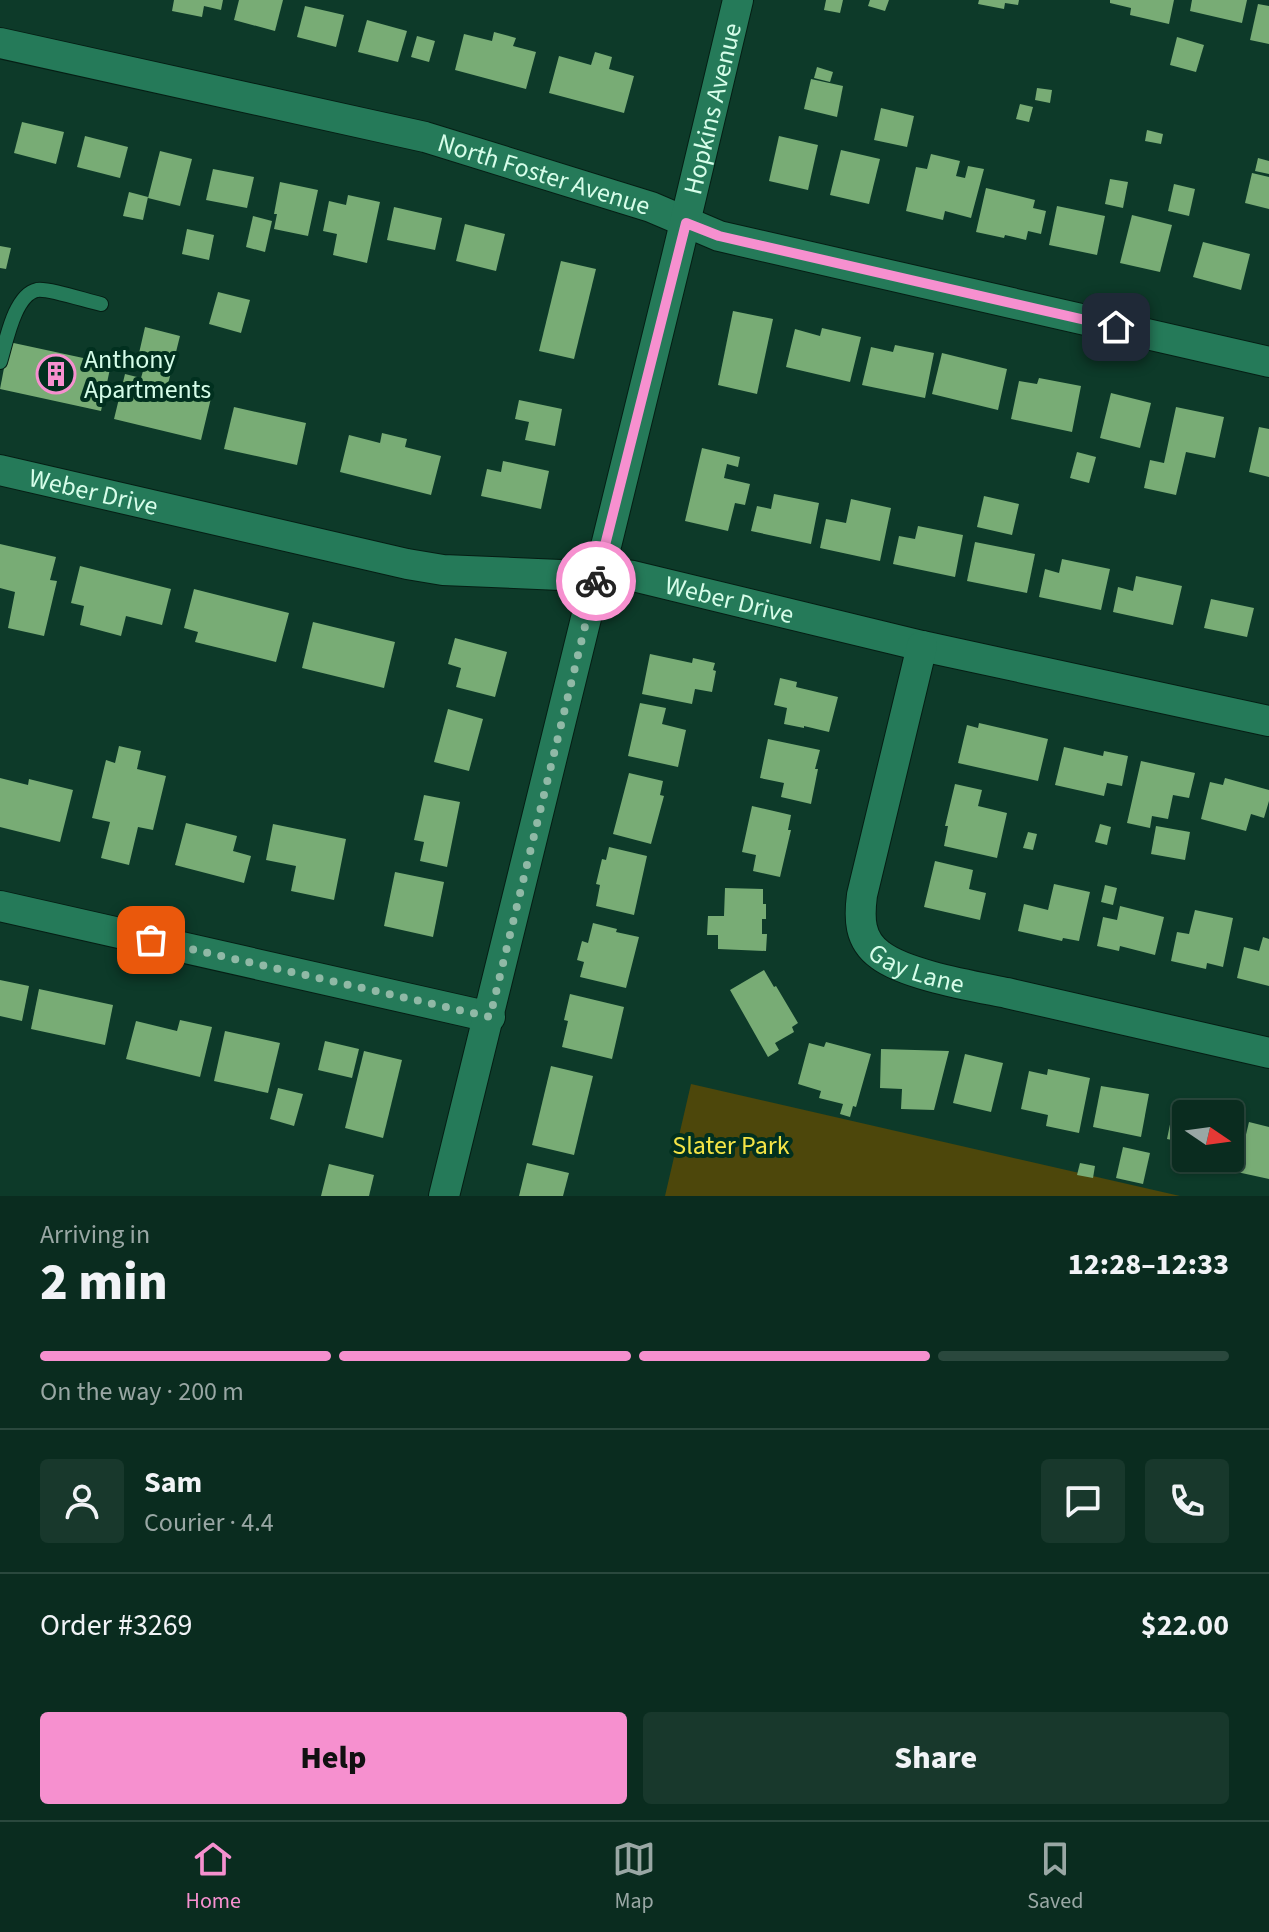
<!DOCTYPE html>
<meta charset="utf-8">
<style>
:root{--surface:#0a2c1f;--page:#18382c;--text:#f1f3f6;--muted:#99a7a4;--line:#2a483d;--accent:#f690cf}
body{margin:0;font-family:"Source Sans 3",sans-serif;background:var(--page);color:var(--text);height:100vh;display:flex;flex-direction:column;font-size:30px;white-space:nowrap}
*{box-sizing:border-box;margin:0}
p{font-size:26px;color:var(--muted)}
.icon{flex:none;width:44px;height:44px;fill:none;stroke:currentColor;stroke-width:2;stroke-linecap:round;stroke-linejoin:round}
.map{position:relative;height:1196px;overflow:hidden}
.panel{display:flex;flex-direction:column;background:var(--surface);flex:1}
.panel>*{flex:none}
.needle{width:52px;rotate:103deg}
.controls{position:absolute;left:1172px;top:1100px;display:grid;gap:16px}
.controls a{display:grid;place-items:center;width:72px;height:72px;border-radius:8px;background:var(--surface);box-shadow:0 2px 6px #0004,0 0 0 2px var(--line);font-size:40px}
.pin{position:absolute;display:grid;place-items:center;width:68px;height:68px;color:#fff;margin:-34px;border-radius:16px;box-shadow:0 4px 12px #0006}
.courier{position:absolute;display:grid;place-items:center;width:80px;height:80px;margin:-40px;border:6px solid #f690cf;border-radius:50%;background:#fff;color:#222;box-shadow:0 2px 10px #0007}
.summary em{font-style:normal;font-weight:800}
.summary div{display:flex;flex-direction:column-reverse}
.summary{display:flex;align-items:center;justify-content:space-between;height:136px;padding:0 40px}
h1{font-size:52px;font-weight:800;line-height:60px}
.bar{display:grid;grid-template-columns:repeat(4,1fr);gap:12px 8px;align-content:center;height:96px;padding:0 40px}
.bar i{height:10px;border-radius:6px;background:var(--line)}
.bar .on{background:var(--accent)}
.bar p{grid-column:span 4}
.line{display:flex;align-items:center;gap:20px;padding:0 40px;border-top:2px solid var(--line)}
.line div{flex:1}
.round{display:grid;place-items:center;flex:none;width:84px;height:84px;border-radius:8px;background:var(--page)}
.cta{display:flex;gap:16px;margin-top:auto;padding:16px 40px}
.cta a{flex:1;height:92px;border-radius:8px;background:var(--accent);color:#111;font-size:32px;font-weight:800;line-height:92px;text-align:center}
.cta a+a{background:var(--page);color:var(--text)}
.dock{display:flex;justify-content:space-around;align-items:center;height:112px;border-top:2px solid var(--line);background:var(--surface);font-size:22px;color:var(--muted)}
.dock a{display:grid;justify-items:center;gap:4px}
.dock .on{color:var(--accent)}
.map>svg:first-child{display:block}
.green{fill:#4d470b}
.building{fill:#78ac75}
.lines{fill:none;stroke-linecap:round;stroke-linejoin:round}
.lane-casing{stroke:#051e14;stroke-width:16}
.street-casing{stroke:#051e14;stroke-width:32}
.lane{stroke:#257a59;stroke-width:14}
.street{stroke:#257a59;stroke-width:30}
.done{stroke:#90b9a6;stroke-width:8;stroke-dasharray:0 14.4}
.route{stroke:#f690cf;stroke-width:10}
.labels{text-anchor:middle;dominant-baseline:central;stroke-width:8;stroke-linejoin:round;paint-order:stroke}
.street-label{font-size:26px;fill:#d6fde9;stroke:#01301f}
.poi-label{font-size:26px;fill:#d6fde9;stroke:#01301f;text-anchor:start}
.park-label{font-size:26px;fill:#f4e446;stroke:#01301f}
</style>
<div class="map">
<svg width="1269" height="1196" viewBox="0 0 1269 1196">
<rect width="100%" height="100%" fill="#0d3a29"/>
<!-- green -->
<path class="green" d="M691 1084 1180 1196H665Z"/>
<!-- building -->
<g class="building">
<path d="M174 0H223L221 10 204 6 202 17 172 11Z"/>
<path d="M239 0H283L275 31 234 20Z"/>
<path d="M826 0H843L840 13 824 10Z"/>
<path d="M870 0H889L885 11 868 6Z"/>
<path d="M979 0H1019L1018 5 1005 3 1004 9 978 4Z"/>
<path d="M1110 0H1174L1169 24 1130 15 1131 8 1110 3Z"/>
<path d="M1192 0H1247L1242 23 1190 11Z"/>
<path d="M1258 4 1269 6V44L1250 40Z"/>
<path d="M305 6 344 15 336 47 297 37Z"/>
<path d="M367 20 407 31 398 62 358 52Z"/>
<path d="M494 32 516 38 513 46 536 52 526 89 455 70 464 34 492 41Z"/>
<path d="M417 36 435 41 429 62 411 57Z"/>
<path d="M1177 37 1204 45 1196 72 1170 65Z"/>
<path d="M595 52 612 57 609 69 634 76 624 113 549 93 559 56 591 65Z"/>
<path d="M817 67 833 72 830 82 814 78Z"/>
<path d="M811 79 843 86 837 117 804 109Z"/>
<path d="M1037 88 1052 90 1050 103 1035 100Z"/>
<path d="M1020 104 1033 107 1029 122 1016 119Z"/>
<path d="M881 108 914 116 907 147 874 140Z"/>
<path d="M22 122 64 132 56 164 14 153Z"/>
<path d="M1147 130 1163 134 1161 144 1145 141Z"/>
<path d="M85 136 128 147 120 178 77 167Z"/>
<path d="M779 136 818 145 808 190 769 181Z"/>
<path d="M841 150 880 159 869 204 830 195Z"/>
<path d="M160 151 192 159 180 206 148 198Z"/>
<path d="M931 154 960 161 956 176 965 178 968 166 984 169 971 218 945 211 943 220 906 211 916 167 927 169Z"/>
<path d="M1258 158 1269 161V174L1255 171Z"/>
<path d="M213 169 254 177 247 208 206 200Z"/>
<path d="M1252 173 1269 177V209L1245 203Z"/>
<path d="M1110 179 1128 182 1123 208 1105 204Z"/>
<path d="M280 182 318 190 308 236 274 229 277 214H274Z"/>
<path d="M1174 184 1195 189 1189 216 1168 211Z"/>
<path d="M986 188 1035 200 1033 208 1046 211 1041 234 1028 231 1026 240 1005 235 1004 238 976 232Z"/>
<path d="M129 192 148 197 143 220 123 216Z"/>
<path d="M348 195 380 202 367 263 333 255 337 234 323 231 329 201 346 205Z"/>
<path d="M1057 206 1105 216 1097 255 1049 245Z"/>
<path d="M394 207 442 218 435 250 387 240Z"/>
<path d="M1132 215 1172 225 1160 272 1120 263Z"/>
<path d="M253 216 272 221 265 252 246 247Z"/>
<path d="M465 224 505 234 496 271 456 261Z"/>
<path d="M187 229 214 235 209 260 182 254Z"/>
<path d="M1203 242 1250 254 1241 290 1193 277Z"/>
<path d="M0 246 11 248 6 269 0 268Z"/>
<path d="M561 261 596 269 574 359 539 351Z"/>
<path d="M218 292 250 300 241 333 209 324Z"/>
<path d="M733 311 773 319 757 394 718 385Z"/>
<path d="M145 327 180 336 168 384 212 394 201 440 114 419 125 374 141 378 145 364 137 362Z"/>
<path d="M822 328 861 337 850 382 786 367 795 329 820 336Z"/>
<path d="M9 342 111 364 101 411 0 389Z"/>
<path d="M895 345 934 353 925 398 862 385 871 347 893 352Z"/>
<path d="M942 353 1007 369 998 410 932 394Z"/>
<path d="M1039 378 1081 386 1072 432 1011 419 1019 381 1037 384Z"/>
<path d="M1111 393 1151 403 1140 448 1100 438Z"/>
<path d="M519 400 562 409 555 446 525 440 529 422 515 419Z"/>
<path d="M234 407 306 423 297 465 224 449Z"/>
<path d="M1176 407 1224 417 1215 458 1186 452 1176 495 1144 488 1150 460 1164 463Z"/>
<path d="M1259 427 1269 429V477L1249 472Z"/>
<path d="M382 433 407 439 405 447 441 456 431 495 340 472 349 435 380 443Z"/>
<path d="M702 448 740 457 738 467 727 464 724 478 750 484 745 505 735 503 728 531 685 521Z"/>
<path d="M1077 452 1096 457 1089 483 1070 478Z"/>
<path d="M503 461 549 471 541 509 481 496 487 469 501 472Z"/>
<path d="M774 494 819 503 811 544 751 531 757 506 771 509Z"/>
<path d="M984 496 1019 504 1012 535 977 527Z"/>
<path d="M851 499 891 508 880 561 820 548 826 519 846 523Z"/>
<path d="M918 526 963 535 955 577 893 564 899 536 915 539Z"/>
<path d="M975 542 1035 554 1027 593 967 581Z"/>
<path d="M0 544 56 557 50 580 57 581 44 636 8 628 15 592 0 588Z"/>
<path d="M1062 559 1110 569 1101 610 1039 597 1045 569 1059 573Z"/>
<path d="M80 566 171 589 162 625 126 616 121 636 80 625 84 606 71 603Z"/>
<path d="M1136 576 1182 586 1173 625 1113 612 1118 587 1133 591Z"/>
<path d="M194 589 289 613 276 662 195 642 198 632 184 628Z"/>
<path d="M1211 599 1254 608 1247 637 1204 628Z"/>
<path d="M313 622 395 642 384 688 302 668Z"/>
<path d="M455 638 507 652 495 697 456 687 461 668 448 664Z"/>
<path d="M650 654 692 663 693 658 715 663 713 670 716 671 712 692 695 689 692 704 642 694Z"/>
<path d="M780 678 797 682 796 687 838 697 829 732 804 726V728L784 724 787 708 774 705Z"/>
<path d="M640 703 666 708 662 724 686 730 678 767 628 756Z"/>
<path d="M448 709 483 719 469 771 434 762Z"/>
<path d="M979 723 1048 739 1038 781 958 763 967 725 978 728Z"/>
<path d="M768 739 820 750 815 769H818L811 804 781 797 784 783 760 778Z"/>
<path d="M119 746 141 751 137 769 166 776 153 830 138 827 129 865 101 858 110 822 92 818 106 760 115 763Z"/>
<path d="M1064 747 1103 756 1104 751 1128 756 1122 786 1107 783 1104 796 1055 785Z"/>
<path d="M1141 761 1195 773 1189 798 1173 795 1168 819 1152 816 1150 828 1127 823Z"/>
<path d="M629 773 663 781 660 795 664 796 651 844 613 834Z"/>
<path d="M0 778 28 785 29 779 73 790 60 842 0 827Z"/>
<path d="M1225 778 1269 790V801L1264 818 1251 814 1246 831 1201 819 1210 782 1223 785Z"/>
<path d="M955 784 982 790 978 806 1007 813 997 858 944 846 948 826H945Z"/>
<path d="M424 795 460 802 447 867 420 861 424 842 414 840Z"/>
<path d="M752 806 791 815 788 830H791L780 877 753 871 756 855 742 852Z"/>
<path d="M186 823 237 836 233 851 251 856 244 883 175 865Z"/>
<path d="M273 824 346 839 334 900 291 891 296 866 266 860Z"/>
<path d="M1100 824 1111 827 1107 845 1095 842Z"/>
<path d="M1156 826 1190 832 1185 860 1151 854Z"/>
<path d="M1028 832 1037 834 1033 850 1023 848Z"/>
<path d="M609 847 647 856 634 915 596 906 600 885 596 884 602 859 606 860Z"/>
<path d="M935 861 973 870 969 889 986 893 980 920 924 907Z"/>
<path d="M395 872 444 882 433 937 384 926Z"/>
<path d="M1054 884 1090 892 1079 941 1063 938 1062 941 1018 931 1024 904 1048 910Z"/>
<path d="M1105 885 1117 888 1113 905 1101 902Z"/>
<path d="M725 888 763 889V904H766V919H762V934H767L766 951 718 949V935H707L708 916H724Z"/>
<path d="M1120 906 1164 917 1155 955 1120 946 1119 951 1097 946 1103 917 1117 920Z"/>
<path d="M1195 910 1233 918 1223 967 1207 963 1206 969 1171 961 1177 932 1189 934Z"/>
<path d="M593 923 617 929 616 932 639 937 626 988 580 977 584 962 577 960 582 941 588 943Z"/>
<path d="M1263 937 1269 939V986L1237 978 1244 947 1259 951Z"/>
<path d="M764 970 774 987 776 986 798 1023 792 1027 794 1032 775 1043 779 1050 768 1057 730 990Z"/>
<path d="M0 980 29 986 22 1021 0 1016Z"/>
<path d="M39 989 113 1005 105 1045 31 1029Z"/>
<path d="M570 994 624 1007 612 1059 562 1047 568 1021 564 1020Z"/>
<path d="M180 1020 212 1027 200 1077 126 1059 136 1021 177 1031Z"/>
<path d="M225 1031 280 1043 268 1093 214 1081Z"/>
<path d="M325 1041 359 1049 352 1078 318 1070Z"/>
<path d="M826 1042 871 1054 856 1107 853 1106 850 1117 840 1114 843 1104 819 1098 821 1091 798 1084 809 1043 824 1047Z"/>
<path d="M881 1049 949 1051 934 1110 901 1109 902 1089 880 1088Z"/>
<path d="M364 1051 402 1060 383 1138 345 1128Z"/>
<path d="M965 1054 1003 1063 991 1112 953 1103Z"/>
<path d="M551 1066 593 1076 574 1155 532 1145Z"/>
<path d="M1048 1069 1090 1078 1079 1133 1046 1126 1048 1115 1021 1109 1029 1071 1047 1075Z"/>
<path d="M1101 1086 1149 1094 1141 1137 1093 1127Z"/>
<path d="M278 1088 303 1094 294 1126 270 1119Z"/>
<path d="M1174 1105 1195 1110 1196 1107 1217 1112 1218 1108 1236 1112 1231 1135 1230 1114H1186V1143L1167 1139Z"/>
<path d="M1249 1122 1269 1127V1179L1237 1172Z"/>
<path d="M1123 1147 1150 1153 1143 1184 1116 1178Z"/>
<path d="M527 1163 569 1173 563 1196H519Z"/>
<path d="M1080 1163 1095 1166 1093 1178 1077 1175Z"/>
<path d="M329 1164 374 1175 369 1196H321Z"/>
</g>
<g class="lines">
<defs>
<path id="lane" d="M0 362C6 343 14 295 37 290 48 288 87 301 101 304"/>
<g id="street">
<path id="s1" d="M0 43 425 137 651 207 719 236 1269 362"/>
<path id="s2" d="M0 470 407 564 443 570 561 575 599 572 633 576 922 646 1269 721"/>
<path id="s3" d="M922 646 862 895C859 918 859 940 880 955 906 975 973 986 1007 993 1095 1013 1182 1033 1269 1053"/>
<path d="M0 906 490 1017"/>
<path id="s4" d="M444 1196 590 602 607 542 677 256 738 0"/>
</g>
</defs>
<!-- lane casing -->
<use href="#lane" class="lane-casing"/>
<!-- street casing -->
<use href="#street" class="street-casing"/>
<!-- lane -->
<use href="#lane" class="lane"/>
<!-- street -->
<use href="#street" class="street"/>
</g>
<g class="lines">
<!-- done -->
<path class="done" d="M151 940 490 1017 596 581"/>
<!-- route -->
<path class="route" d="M596 581 686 223 719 236 1116 327"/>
</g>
<!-- icons -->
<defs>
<symbol id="building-ring" viewBox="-11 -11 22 22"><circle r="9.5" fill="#01301f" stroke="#f690cf" stroke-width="1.5"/><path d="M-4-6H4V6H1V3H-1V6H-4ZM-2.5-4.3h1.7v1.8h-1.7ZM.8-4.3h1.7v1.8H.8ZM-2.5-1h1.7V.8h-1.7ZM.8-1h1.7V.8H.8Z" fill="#f690cf"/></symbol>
</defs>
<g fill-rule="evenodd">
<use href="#building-ring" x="34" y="352" width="44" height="44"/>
</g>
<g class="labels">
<!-- street labels -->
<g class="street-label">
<text stroke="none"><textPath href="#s4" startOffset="1120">Hopkins Avenue</textPath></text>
<text stroke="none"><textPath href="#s1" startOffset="560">North Foster Avenue</textPath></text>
<text stroke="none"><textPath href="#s2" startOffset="96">Weber Drive</textPath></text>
<text stroke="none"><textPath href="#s2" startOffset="744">Weber Drive</textPath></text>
<text stroke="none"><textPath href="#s3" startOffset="362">Gay Lane</textPath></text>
</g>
<!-- poi labels -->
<g class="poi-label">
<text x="84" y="359">Anthony<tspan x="84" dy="30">Apartments</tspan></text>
</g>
<!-- park labels -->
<g class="park-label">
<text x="731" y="1145">Slater Park</text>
</g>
</g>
</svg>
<div class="controls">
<a><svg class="needle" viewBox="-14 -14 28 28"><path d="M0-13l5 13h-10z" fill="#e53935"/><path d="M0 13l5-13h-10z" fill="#99a7a4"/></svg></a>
</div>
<div class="pin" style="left:151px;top:940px;background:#ea580c"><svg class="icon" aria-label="bag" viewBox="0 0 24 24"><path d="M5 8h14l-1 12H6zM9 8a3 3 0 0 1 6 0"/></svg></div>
<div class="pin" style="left:1116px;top:327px;background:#1f2937"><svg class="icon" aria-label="home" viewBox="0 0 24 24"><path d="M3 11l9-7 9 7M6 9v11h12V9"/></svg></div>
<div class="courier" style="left:596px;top:581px"><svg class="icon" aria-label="bike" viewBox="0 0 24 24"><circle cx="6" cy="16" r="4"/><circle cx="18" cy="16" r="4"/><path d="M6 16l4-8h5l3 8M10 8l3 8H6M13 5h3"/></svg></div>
</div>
<section class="panel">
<div class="summary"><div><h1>2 min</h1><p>Arriving in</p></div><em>12:28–12:33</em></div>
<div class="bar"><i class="on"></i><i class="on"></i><i class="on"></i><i></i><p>On the way · 200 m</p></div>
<div class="line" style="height:144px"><a class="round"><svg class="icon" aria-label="person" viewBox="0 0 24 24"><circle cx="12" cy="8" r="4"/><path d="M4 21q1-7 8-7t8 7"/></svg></a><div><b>Sam</b><p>Courier · 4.4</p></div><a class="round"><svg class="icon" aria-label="chat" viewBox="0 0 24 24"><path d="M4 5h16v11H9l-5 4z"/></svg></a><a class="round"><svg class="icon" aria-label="phone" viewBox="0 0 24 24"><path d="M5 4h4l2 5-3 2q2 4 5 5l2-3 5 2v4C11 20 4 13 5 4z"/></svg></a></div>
<div class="line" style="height:104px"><div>Order #3269</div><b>$22.00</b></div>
<div class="cta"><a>Help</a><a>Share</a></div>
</section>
<nav class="dock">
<a class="on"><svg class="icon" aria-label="home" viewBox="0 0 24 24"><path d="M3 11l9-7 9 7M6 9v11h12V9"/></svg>Home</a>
<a><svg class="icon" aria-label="map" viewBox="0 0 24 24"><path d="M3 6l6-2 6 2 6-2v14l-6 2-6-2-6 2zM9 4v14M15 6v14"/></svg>Map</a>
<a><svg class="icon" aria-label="saved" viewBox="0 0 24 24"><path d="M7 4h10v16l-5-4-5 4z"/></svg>Saved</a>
</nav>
